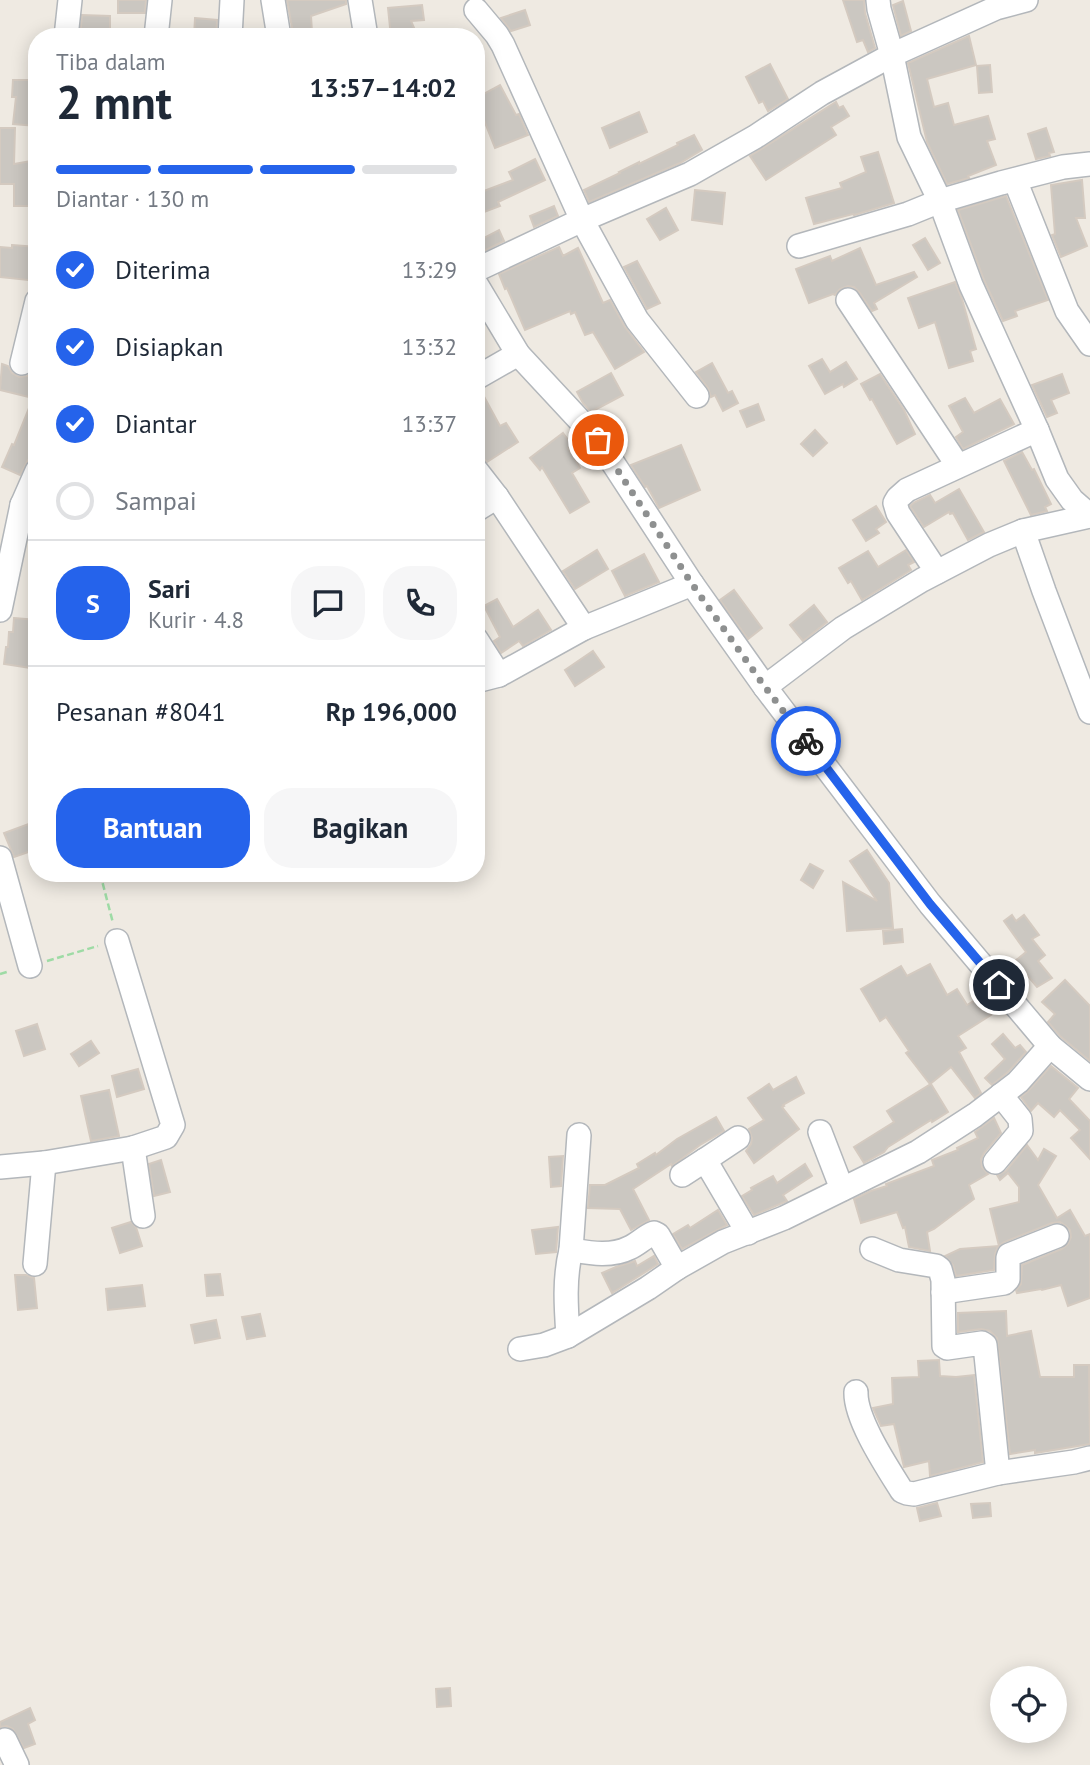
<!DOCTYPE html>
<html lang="id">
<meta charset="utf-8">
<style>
:root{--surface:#fff;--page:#f6f6f7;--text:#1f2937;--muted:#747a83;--line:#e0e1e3;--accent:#2563eb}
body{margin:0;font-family:"PT Sans",sans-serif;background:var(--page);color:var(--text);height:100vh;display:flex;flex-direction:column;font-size:26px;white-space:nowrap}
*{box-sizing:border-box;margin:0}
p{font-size:23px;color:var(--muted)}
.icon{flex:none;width:38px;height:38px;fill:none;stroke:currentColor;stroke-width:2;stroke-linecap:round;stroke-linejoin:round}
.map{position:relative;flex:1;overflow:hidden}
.panel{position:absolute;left:28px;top:28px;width:457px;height:854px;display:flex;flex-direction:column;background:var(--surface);border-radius:28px;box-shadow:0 4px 18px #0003}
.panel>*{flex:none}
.fabs{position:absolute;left:990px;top:1666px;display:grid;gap:14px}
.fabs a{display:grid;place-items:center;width:77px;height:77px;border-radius:50%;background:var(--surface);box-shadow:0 4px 18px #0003;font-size:35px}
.pin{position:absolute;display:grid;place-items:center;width:60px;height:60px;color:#fff;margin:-30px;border:4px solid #fff;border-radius:50%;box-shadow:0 2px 7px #0007}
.courier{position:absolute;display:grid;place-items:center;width:70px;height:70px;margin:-35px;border:5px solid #2563eb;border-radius:50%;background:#fff;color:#222;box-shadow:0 2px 9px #0007}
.headline em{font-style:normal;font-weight:700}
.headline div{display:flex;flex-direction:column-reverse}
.headline{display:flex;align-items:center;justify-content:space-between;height:119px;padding:0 28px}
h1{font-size:46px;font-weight:700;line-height:52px}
.bar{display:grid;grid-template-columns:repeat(4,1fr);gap:10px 7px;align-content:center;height:84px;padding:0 28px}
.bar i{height:9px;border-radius:5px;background:var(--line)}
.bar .current{background:var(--accent)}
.bar p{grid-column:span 4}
.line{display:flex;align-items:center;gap:18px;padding:0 28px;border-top:2px solid var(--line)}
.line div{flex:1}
.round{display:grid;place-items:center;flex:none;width:74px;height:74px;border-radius:28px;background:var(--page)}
ol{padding:0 28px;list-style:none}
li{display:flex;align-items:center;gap:21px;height:77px}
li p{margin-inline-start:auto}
li .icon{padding:7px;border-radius:50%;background:var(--accent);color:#fff;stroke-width:4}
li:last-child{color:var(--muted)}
li i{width:38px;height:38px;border:4px solid var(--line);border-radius:50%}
.action{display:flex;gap:14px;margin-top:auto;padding:14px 28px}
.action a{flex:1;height:80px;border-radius:28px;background:var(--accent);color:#fff;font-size:28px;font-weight:700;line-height:80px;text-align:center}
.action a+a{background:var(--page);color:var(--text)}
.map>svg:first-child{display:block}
.building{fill:#cbc7c1;stroke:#d4cac0;stroke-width:2}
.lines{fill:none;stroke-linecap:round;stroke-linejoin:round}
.minor-casing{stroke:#b3b7bb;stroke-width:26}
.path{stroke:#9edba5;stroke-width:2.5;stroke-dasharray:7 3.5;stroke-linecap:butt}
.minor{stroke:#fff;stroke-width:23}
.done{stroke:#8e9090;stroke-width:7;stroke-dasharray:0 12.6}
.route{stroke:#2563eb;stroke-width:9}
</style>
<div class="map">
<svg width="1090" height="1765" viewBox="0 0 1090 1765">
<rect width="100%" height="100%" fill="#efeae2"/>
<!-- building -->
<g class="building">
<path d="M118 0H146L145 13H118Z"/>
<path d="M287 0H346V4L311 16 312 32 293 33Z"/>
<path d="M843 0H864L865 13 875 48 868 52 863 40 857 42Z"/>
<path d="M903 1 911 31 901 36 893 5Z"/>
<path d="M422 5 424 20 411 21 418 37H391L388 8Z"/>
<path d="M525 10 530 25 511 31 501 18Z"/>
<path d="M82 15 110 16V37H80Z"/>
<path d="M195 18 217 20 216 37H194Z"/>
<path d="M969 36 976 65 927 79 934 107 948 103 954 125 988 116 995 139 987 141 996 165 968 176 969 178 947 184 927 142 908 63Z"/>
<path d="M770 64 788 99 768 111 763 101 759 103 746 77Z"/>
<path d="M990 65 992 92 979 93 977 66Z"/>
<path d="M13 80H37V126L13 124 16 97H12Z"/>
<path d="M500 85 516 115 519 114 528 135 495 148 482 115 476 118V98Z"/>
<path d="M836 102 839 108 843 106 849 116 831 127 836 135 766 180 750 156Z"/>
<path d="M639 112 647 132 610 148 602 128Z"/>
<path d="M0 128H15L14 164 37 160V206H14V184H0Z"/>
<path d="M1046 128 1054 152 1049 153 1050 156 1036 159 1028 134Z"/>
<path d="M694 135 702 150 680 163 589 202 584 190 620 173 619 172 639 162V164L678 145 677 143Z"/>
<path d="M878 152 894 203 854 215 853 214 814 224 806 198 842 188 840 183 866 172 861 157Z"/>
<path d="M535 159 545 180 498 202 500 206 476 215V194L513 180 509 172Z"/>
<path d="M1082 180 1085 218H1076L1087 246 1061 257 1052 235 1055 234 1051 185Z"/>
<path d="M695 190 725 193 722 224 692 220Z"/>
<path d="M1006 196 1048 300 1015 311 1017 316 1003 321 984 280 958 210Z"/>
<path d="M554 206 558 216 534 227 530 216Z"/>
<path d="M666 208 678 230 660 240 647 219Z"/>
<path d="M499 230 504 241 476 255V242Z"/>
<path d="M925 238 940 263 928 270 913 245Z"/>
<path d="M12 245 37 247V281L0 277V247L12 248Z"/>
<path d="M559 247 563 256 578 248 603 303 610 300 625 327 644 352 615 369 593 332 585 335 575 312 571 314 570 311 525 330 507 288 505 289 499 274Z"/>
<path d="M860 248 876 285 914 272 917 277 874 303 877 309 872 311 859 292 854 287 848 286 840 289 835 295 833 294 809 303 796 269 830 256 832 261Z"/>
<path d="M637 261 660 303 647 309 624 267Z"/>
<path d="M955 282 962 299 976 349 970 351 973 361 949 368 935 322 919 328 908 298Z"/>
<path d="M822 359 830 372 846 362 857 379 844 387 843 384 825 394 809 366Z"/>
<path d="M712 363 728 393 732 391 738 403 723 411 715 395 711 397 708 388 696 372Z"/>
<path d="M2 364 8 366 12 373 19 377 27 376 33 372 37 373V454L35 457 28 460 20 475 2 467 12 444 14 445 33 398 0 390Z"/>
<path d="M611 373 623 395 591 412 583 403 577 392Z"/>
<path d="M880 374 904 410 915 434 897 444 872 399 870 400 861 384Z"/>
<path d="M1062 374 1069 393 1051 400 1057 413 1047 417 1032 385Z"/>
<path d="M481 391 500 426 506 423 518 442 487 462 482 457 476 456V442L483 437 476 425V392Z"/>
<path d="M965 398 974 413 1000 399 1014 424 963 449 956 437 963 432 949 406Z"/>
<path d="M758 404 764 420 747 427 740 411Z"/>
<path d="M815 430 827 443 813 456 801 444Z"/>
<path d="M563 433 572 445 568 448 580 468 572 473 589 502 570 513 542 467 540 470 530 458Z"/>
<path d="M681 445 700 490 659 508 647 486 645 487 631 465Z"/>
<path d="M1022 452 1032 470 1034 469 1051 504 1045 507 1047 511 1031 515 1004 461Z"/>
<path d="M959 489 984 532 968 540 953 513 950 514 949 512 924 527 910 506 915 502 930 495 935 503Z"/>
<path d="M876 506 886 522 876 529 879 533 866 541 853 520Z"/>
<path d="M597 550 608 569 575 589 563 571Z"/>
<path d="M906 550 914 562 908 565 911 570 862 600 851 581 848 583 839 568 868 551 878 567Z"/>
<path d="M644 554 659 582 625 596 612 571Z"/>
<path d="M734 590 762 628 748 639 720 600Z"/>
<path d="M497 599 513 627 538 610 551 630 523 646 519 641 501 653 494 641 500 637 484 606Z"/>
<path d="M814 605 827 622 803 641 790 625Z"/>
<path d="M14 618 37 620V631L31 668 4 664 6 647H8L9 632H13Z"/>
<path d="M593 651 604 667 575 686 565 670Z"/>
<path d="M37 821V849L14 857 4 833Z"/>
<path d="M867 850 889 883 893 928 847 931 843 882 877 901 850 861Z"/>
<path d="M810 864 823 871 813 888 801 880Z"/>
<path d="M1012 915 1016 921 1024 915 1039 935 1032 939 1045 955 1038 961 1052 978 1037 987 1015 961 1026 952 1004 921Z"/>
<path d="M902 929 903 942 884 944 883 931Z"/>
<path d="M930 964 947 995 957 989 967 1005 984 995 994 1013 958 1036 966 1048 959 1052 981 1093 975 1098 951 1067 930 1084 906 1053 909 1051 886 1017 880 1021 861 989 901 966 907 976Z"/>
<path d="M1065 980 1090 1006V1061L1060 1036 1048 1022 1055 1014 1042 1002Z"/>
<path d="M37 1024 45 1049 24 1056 16 1031Z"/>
<path d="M1003 1034 1015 1048 1020 1045 1026 1052 1008 1072 992 1085 985 1078 1005 1059 992 1044Z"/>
<path d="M91 1041 99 1053 79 1066 71 1054Z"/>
<path d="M1051 1066 1078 1088 1069 1099 1090 1121V1159L1071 1138 1080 1130 1060 1110 1054 1117 1038 1103 1031 1111 1021 1097 1028 1091Z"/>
<path d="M138 1069 144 1089 117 1097 112 1076Z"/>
<path d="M796 1077 804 1093 783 1105 784 1106 782 1107 799 1129 754 1163 746 1151 751 1144 752 1138 749 1129 764 1120 748 1098 769 1084 773 1090Z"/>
<path d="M931 1084 948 1112 932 1122 931 1120 888 1147 884 1152 864 1163 854 1147 894 1122 887 1111Z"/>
<path d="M109 1090 119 1136 91 1141 81 1096Z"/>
<path d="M716 1117 724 1131 700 1145 672 1166 671 1164 633 1189 649 1220 631 1230 620 1209 588 1208 590 1185H605L639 1168 637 1164 655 1153 656 1155 677 1139Z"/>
<path d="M994 1118 1001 1133 984 1153 981 1159 982 1167 988 1174 969 1185 974 1199 934 1229 927 1232 930 1251 909 1247 905 1227 903 1228 897 1212 861 1223 854 1199 871 1191 887 1186 886 1184 934 1166 932 1160 958 1150 957 1148 978 1138 975 1132Z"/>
<path d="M1027 1145 1038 1160 1044 1149 1056 1156 1038 1185 1057 1218 1070 1210 1085 1236 1090 1234V1298L1068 1306 1061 1285 1042 1290 1041 1289 1017 1293 1016 1290 1021 1284 1022 1265 1062 1249 1068 1244 1071 1237 1070 1230 1066 1226 1060 1222 1052 1223 1004 1242 999 1246 990 1209 1019 1202V1187L1008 1173 1000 1180 997 1175 1006 1171Z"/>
<path d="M563 1156 561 1186 551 1187 549 1157Z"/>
<path d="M161 1160 170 1192 154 1196 149 1164Z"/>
<path d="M805 1164 812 1176 783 1195 787 1201 754 1215 742 1196 752 1190 751 1188 773 1176 777 1183Z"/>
<path d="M718 1210 727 1225 682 1249 673 1234 688 1225 690 1228Z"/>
<path d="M131 1222 136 1227 142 1246 120 1253 112 1228Z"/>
<path d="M558 1227 556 1252 536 1254 532 1230Z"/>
<path d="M998 1246 995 1254 994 1270 956 1276 953 1265 945 1256 960 1249Z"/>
<path d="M654 1256 658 1264 612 1293 602 1273 616 1267 635 1261 637 1266Z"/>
<path d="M220 1274 223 1295 207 1296 205 1275Z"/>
<path d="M15 1275H26L34 1278 37 1308 18 1310Z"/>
<path d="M142 1285 145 1306 108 1310 106 1289Z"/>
<path d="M1006 1311 1007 1336 1031 1331 1040 1377H1074V1365H1089L1090 1444 1035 1453V1450L1010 1454 997 1338 990 1331 981 1329 958 1332V1313Z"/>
<path d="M260 1314 265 1336 247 1339 242 1317Z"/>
<path d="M216 1320 220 1338 195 1343 191 1325Z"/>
<path d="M939 1360 940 1376 956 1377 974 1375 983 1462 930 1476 929 1461 904 1467 894 1424 881 1426 873 1408 893 1404 892 1378 919 1377 918 1361Z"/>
<path d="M937 1503 941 1516 920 1521 917 1508Z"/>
<path d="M990 1503 991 1516 973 1518 971 1504Z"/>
<path d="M450 1688 451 1706 437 1707 436 1689Z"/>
<path d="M30 1708 35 1720 28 1724 35 1744 24 1748 13 1729 7 1726 0 1727V1722Z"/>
</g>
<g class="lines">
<defs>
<g id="minor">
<path d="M273 0 279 37"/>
<path d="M360 0 366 37"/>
<path d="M878 0 879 9 892 55 909 137 940 201 971 285 1037 430 1057 479 1072 500 1090 516"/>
<path d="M476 10 497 35 503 45 582 220 637 320 697 396"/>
<path d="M66 37 70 0"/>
<path d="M156 37 160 0"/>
<path d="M230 37 232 0"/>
<path d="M1015 180 1067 311 1090 344"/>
<path d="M799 246 908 214 940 201 1001 183 1063 167 1090 164"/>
<path d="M476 270 582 220 690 174 755 137 822 93 892 55 996 8 1026 0"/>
<path d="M476 284 518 354 598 440 692 584 765 687 930 904 1050 1046 1090 1079"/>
<path d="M848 300 958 466"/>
<path d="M22 363 37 301"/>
<path d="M476 378 518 354"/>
<path d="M476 470 497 497 584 628 692 584"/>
<path d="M22 505 37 471"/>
<path d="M476 510 497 497"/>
<path d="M1023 531 1044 591 1090 712"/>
<path d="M937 572 898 513 895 503 898 498 907 490 1037 430"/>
<path d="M0 610 22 505 37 509"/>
<path d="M476 639 499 675"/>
<path d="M476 681 499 675 584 628"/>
<path d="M765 687 843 628 922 580 989 545 1023 531 1090 516"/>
<path d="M0 858 30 966"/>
<path d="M820 1132 842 1189"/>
<path d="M133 1148 143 1216"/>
<path d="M705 1160 738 1138"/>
<path d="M995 1162 1021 1131 1020 1119 1001 1095"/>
<path d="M0 1167 44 1163 133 1148 166 1137 173 1125 117 941"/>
<path d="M682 1175 705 1160 748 1233"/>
<path d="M872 1249 899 1260 936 1266 940 1269 943 1280 944 1346 947 1348 982 1343 985 1345 998 1473"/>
<path d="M571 1250C590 1253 611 1257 629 1248 638 1244 644 1237 654 1233L658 1235 677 1268"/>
<path d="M35 1264 44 1163"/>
<path d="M943 1292 1004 1283 1008 1279V1258L1009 1255 1057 1236"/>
<path d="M568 1336C566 1307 564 1278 571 1250L579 1135"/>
<path d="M520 1349 544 1345 568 1336 648 1288 677 1268 723 1242 784 1218 918 1152 975 1115 1018 1082 1050 1046"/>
<path d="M856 1392C855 1419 887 1467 902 1491L907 1493 914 1494 998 1473 1074 1462 1090 1458"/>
<path d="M5 1740 17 1765"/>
</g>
</defs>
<!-- minor casing -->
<use href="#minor" class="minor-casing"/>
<!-- path -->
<g class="path">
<path d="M100 873 113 923"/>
<path d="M47 961 98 946"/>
<path d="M0 974 10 971"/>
</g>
<!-- minor -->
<use href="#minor" class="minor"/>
</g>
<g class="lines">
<!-- done -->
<path class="done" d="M598 440 692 584 765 687 806 741"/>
<!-- route -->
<path class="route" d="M806 741 930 904 999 985"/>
</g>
</svg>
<div class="fabs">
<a><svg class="icon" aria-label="locate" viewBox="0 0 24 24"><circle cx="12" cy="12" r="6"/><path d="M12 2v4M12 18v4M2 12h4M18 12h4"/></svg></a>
</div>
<div class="pin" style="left:598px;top:440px;background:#ea580c"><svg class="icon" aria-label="bag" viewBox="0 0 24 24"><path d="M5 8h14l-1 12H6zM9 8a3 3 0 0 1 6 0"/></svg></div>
<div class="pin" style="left:999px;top:985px;background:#1f2937"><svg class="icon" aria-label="home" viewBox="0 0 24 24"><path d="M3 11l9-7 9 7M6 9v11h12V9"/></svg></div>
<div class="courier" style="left:806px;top:741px"><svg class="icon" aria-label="bike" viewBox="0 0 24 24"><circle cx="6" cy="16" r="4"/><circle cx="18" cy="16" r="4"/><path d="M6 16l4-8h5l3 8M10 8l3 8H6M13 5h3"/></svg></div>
<section class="panel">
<div class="headline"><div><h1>2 mnt</h1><p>Tiba dalam</p></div><em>13:57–14:02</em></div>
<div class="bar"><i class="current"></i><i class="current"></i><i class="current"></i><i></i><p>Diantar · 130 m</p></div>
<ol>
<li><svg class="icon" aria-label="check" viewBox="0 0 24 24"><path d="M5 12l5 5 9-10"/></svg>Diterima<p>13:29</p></li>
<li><svg class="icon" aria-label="check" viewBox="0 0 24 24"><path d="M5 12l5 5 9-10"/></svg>Disiapkan<p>13:32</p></li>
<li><svg class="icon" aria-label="check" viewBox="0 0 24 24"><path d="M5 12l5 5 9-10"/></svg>Diantar<p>13:37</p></li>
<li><i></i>Sampai</li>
</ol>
<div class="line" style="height:126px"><b class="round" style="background:var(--accent);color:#fff">S</b><div><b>Sari</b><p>Kurir · 4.8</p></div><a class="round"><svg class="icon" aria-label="chat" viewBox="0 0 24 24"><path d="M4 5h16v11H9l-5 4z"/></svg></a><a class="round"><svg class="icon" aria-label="phone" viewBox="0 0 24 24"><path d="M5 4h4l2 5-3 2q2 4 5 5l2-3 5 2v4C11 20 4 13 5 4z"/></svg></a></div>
<div class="line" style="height:91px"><div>Pesanan #8041</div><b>Rp 196,000</b></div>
<div class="action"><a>Bantuan</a><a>Bagikan</a></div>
</section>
</div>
